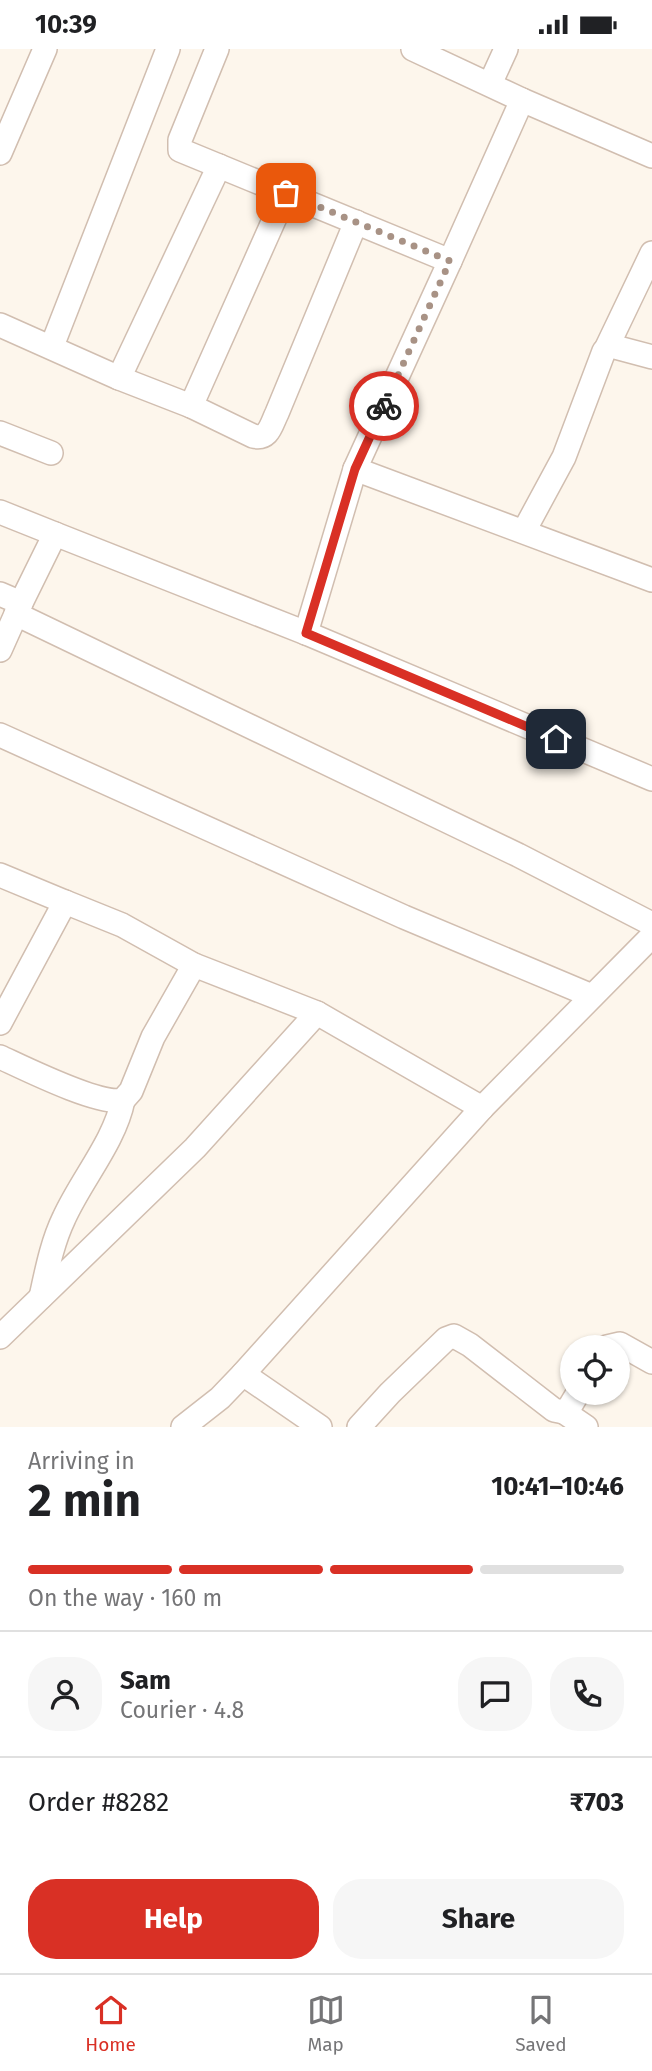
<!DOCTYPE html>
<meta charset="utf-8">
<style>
:root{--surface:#fff;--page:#f6f6f6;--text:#202124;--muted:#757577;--line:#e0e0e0;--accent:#d93025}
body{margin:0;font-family:"Fira Sans",sans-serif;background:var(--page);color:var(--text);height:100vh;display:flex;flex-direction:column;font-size:26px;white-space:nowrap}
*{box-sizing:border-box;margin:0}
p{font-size:23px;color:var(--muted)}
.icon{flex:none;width:38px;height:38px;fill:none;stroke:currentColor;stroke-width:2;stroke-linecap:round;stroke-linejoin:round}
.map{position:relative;height:1378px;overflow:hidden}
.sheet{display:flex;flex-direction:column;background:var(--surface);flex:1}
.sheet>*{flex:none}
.tools{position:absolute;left:560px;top:1286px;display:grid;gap:14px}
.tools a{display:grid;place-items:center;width:70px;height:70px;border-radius:50%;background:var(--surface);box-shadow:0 2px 5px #0004;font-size:35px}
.pin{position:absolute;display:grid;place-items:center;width:60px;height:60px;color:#fff;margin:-30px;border-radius:14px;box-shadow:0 4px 10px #0006}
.courier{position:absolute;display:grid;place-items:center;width:70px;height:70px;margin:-35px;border:5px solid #d93025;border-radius:50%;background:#fff;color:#222;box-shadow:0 2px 9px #0007}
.headline em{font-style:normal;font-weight:700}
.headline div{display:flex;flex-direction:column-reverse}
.headline{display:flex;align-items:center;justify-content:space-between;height:119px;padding:0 28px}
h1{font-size:46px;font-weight:700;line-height:52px}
.bar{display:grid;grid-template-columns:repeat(4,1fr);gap:10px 7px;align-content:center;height:84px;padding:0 28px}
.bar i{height:9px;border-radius:5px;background:var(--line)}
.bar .active{background:var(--accent)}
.bar p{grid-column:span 4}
.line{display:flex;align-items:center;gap:18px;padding:0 28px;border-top:2px solid var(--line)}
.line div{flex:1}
.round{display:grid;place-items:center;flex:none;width:74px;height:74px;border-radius:28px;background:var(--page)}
.action{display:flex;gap:14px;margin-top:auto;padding:14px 28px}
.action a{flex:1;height:80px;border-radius:28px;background:var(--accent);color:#fff;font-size:28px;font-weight:700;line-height:80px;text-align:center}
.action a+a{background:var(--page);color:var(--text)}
.status{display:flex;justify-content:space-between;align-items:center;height:49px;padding:0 35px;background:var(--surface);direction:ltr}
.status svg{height:19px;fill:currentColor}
.dock{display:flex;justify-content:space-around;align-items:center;height:98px;border-top:2px solid var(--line);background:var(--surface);font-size:19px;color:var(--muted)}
.dock a{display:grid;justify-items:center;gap:4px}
.dock .active{color:var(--accent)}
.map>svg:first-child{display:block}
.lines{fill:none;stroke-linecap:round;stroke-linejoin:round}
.street-casing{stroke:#d1beb0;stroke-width:26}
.street{stroke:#fff;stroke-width:23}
.done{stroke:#a89285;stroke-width:7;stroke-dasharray:0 12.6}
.route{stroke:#d93025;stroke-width:9}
</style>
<div class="status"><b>10:39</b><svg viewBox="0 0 49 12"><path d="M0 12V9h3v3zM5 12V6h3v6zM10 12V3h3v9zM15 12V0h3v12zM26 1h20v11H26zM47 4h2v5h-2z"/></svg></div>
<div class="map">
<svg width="652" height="1378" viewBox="0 0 652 1378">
<rect width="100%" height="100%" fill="#fdf6ec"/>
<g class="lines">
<defs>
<g id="street">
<path d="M217 0 180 91V101L450 212 355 420 652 531"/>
<path d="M413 0 522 51 652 107"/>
<path d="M490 35 506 0"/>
<path d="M0 104 45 0"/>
<path d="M450 212 522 51"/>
<path d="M0 276 119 329 191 357 253 387C269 391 271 376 277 364L356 173"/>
<path d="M52 297 168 0"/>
<path d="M607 298 652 204"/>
<path d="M119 329 219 117"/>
<path d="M191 357 286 144"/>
<path d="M0 384 51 404"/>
<path d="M0 463 55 485 21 554"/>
<path d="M524 482 564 408 604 302 611 297 652 308"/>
<path d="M55 485 306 584 652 730"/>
<path d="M0 545 21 554 0 601"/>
<path d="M16 565 518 806 652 875"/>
<path d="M306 584 355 420"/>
<path d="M0 686 404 868 592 947"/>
<path d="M0 826 65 853 0 974"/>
<path d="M65 853 122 876 194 916 317 964"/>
<path d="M0 1008C24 1019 100 1057 123 1051L131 1042 153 988 194 916"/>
<path d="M41 1248C47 1221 52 1194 64 1169 81 1131 115 1092 123 1051"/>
<path d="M0 1288 195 1099 317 964 482 1059"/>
<path d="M607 1298 620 1295 652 1313"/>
<path d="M243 1325 320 1378"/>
<path d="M564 1363 586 1378"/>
<path d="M183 1378 220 1349 243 1325 482 1059 652 887"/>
<path d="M359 1378 390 1344 446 1290 454 1287 470 1296 554 1361 564 1363 569 1359 578 1344"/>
</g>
</defs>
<!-- street casing -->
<use href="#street" class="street-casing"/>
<!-- street -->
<use href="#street" class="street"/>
</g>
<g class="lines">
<!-- done -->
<path class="done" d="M286 144 450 212 384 357"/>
<!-- route -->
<path class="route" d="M384 357 355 420 306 584 556 690"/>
</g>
</svg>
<div class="tools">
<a><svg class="icon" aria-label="locate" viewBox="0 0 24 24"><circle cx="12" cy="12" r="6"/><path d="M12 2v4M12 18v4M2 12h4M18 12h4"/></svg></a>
</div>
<div class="pin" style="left:286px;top:144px;background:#ea580c"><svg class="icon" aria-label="bag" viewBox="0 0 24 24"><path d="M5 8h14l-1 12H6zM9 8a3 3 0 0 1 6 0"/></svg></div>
<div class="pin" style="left:556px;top:690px;background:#1f2937"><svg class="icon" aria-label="home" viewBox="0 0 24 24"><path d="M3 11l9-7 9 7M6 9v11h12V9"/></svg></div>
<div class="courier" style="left:384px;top:357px"><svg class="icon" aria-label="bike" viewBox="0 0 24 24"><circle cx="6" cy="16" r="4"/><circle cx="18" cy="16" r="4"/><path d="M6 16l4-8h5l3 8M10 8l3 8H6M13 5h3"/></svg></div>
</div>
<section class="sheet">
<div class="headline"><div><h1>2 min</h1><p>Arriving in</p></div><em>10:41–10:46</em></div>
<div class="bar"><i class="active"></i><i class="active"></i><i class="active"></i><i></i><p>On the way · 160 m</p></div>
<div class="line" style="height:126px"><a class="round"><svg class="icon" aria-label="person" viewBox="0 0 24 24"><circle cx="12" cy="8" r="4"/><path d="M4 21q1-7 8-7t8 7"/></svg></a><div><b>Sam</b><p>Courier · 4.8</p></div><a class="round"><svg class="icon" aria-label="chat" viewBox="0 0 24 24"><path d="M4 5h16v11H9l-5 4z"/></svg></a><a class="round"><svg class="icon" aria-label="phone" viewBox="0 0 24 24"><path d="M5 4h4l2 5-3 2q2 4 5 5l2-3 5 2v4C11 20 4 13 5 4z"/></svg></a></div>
<div class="line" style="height:91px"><div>Order #8282</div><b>₹703</b></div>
<div class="action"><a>Help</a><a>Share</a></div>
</section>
<nav class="dock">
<a class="active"><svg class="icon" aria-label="home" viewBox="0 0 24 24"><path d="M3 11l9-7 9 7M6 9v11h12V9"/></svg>Home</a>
<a><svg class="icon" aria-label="map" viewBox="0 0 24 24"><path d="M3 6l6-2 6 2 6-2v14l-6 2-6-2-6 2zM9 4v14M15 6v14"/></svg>Map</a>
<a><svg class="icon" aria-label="saved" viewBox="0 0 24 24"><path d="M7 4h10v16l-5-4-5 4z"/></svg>Saved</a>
</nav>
